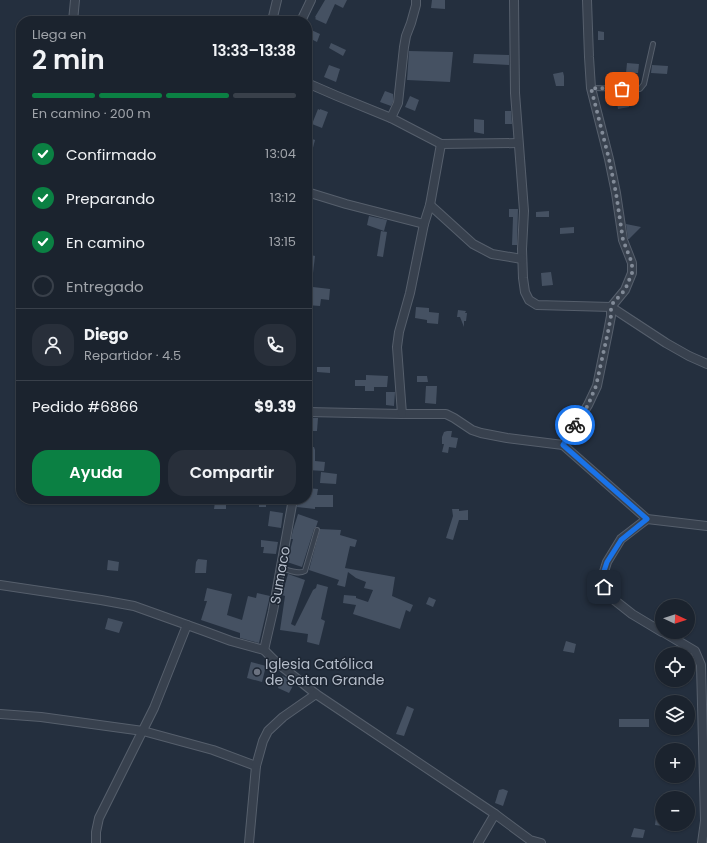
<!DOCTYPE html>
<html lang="es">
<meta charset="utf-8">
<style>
:root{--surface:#1b232e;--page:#282f3a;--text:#f1f3f6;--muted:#a0a4aa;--line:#39404a;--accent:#0b8043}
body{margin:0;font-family:Poppins,sans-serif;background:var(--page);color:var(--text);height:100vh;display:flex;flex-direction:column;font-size:15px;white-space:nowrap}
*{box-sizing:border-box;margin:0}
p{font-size:13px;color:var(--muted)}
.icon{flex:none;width:22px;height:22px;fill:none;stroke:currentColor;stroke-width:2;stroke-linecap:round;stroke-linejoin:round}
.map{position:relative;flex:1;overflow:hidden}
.details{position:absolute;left:16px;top:16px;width:296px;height:488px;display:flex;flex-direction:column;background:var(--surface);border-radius:16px;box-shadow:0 1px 3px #0004,0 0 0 1px var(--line)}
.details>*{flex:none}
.needle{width:26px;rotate:94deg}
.tools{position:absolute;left:655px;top:599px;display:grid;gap:8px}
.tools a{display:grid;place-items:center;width:40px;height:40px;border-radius:50%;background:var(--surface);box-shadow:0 1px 3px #0004,0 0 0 1px var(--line);font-size:20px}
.pin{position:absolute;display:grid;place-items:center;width:34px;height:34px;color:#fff;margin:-17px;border-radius:8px;box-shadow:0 2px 6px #0006}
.courier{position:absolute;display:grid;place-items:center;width:40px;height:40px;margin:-20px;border:3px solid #1a73e8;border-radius:50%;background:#fff;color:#222;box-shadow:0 1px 5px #0007}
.head em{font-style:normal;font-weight:600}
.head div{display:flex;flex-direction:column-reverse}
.head{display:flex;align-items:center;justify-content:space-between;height:68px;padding:0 16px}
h1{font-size:26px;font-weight:600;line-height:30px}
.bar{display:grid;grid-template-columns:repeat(4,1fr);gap:6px 4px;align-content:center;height:48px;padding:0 16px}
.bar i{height:5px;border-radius:3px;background:var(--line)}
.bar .active{background:var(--accent)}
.bar p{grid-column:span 4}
.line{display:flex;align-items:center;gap:10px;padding:0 16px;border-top:1px solid var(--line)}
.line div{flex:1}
.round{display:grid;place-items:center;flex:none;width:42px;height:42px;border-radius:16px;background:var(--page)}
ol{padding:0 16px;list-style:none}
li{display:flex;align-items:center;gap:12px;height:44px}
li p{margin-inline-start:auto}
li .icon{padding:4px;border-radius:50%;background:var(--accent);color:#fff;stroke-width:4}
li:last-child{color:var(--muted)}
li i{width:22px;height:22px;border:2px solid var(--line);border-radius:50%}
.action{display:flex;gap:8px;margin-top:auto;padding:8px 16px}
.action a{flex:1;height:46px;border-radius:16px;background:var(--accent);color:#fff;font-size:16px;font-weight:600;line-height:46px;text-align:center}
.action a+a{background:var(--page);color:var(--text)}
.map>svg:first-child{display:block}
.building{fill:#455162}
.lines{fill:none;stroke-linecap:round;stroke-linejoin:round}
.lane-casing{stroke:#565f6c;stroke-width:6}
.street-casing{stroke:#565f6c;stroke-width:10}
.lane{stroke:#38414e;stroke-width:4}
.street{stroke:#38414e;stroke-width:8}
.done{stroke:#828b98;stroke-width:4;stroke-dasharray:0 7.2}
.route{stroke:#1a73e8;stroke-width:5}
.worship-dot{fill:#6b7280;stroke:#1d2633;stroke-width:1.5}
.labels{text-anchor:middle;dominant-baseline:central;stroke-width:3;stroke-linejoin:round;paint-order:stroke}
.street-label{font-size:14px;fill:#b4bcc9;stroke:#1d2633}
.poi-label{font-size:14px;fill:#b4bcc9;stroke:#1d2633;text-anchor:start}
</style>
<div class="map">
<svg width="707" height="843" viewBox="0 0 707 843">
<rect width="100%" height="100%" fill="#242f3e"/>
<!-- building -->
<g class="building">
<path d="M325 0H347L343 8 335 4 326 24 315 19 316 18 315 17Z"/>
<path d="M432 0H445V9L431 8Z"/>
<path d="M307 28 320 34 317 42 307 37Z"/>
<path d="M598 31 604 32V40H598Z"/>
<path d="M331 43 346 50 343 56 329 48Z"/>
<path d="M409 51 453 52 450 82 407 80Z"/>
<path d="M474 54 509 55V65L473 63Z"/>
<path d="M627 63 639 64 638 73H626Z"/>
<path d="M329 65 340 69 336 82 324 77Z"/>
<path d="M652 65 668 66 667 74 651 73Z"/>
<path d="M563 72 564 76V86H556L553 74Z"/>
<path d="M385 91 393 94V102L391 106 380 102Z"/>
<path d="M627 93 629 107 618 109 616 95Z"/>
<path d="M410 96 419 100 415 111 405 107Z"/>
<path d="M318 109 320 110V109L328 112 322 128 312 124Z"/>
<path d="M505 111H511L512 124H505Z"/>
<path d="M474 119 484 120V134L474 132Z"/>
<path d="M307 137 315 140 309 163H307Z"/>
<path d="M509 209H518L517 245H512L513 217H509Z"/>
<path d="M549 211V217H536V212Z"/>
<path d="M369 216 387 220 384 231 367 225Z"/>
<path d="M626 224 641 227 629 239H628Z"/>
<path d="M574 227V233L560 234V228Z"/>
<path d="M381 231 387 232 383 257 377 256Z"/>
<path d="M307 254 315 256 313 273 307 272Z"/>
<path d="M551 272 553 285 542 286 541 273Z"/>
<path d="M313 287 330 289 329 300 321 299 320 306 307 305V292L313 293Z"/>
<path d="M416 307 429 308V312L439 313 438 324 427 323V320L415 318Z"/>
<path d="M458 310 466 311 465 313H467L466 321H464V327L460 317H457Z"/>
<path d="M317 367H330V373L317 372Z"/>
<path d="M366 375 388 376 387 387H374V391H365V386H355V380H366Z"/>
<path d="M417 376H427L428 382H417Z"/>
<path d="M426 386H437L436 404 425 403Z"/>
<path d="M386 392H395L394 406 386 405Z"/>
<path d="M307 418H318L317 431H307Z"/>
<path d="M447 431H452L451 437 458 438 456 448 449 447 448 453 442 452 444 444H442V437L444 432Z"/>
<path d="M307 447H314L315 450V461L325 462 324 471 307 470Z"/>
<path d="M321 472 337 474 336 484 320 483Z"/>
<path d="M307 488 318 489 317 495H333V507H315V509L297 507 298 499H307Z"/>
<rect x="259" y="499" width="7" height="8"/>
<path d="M215 502 226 503V509H214Z"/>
<path d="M452 509H459V511L468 510V520H459L453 540 446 538 453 516Z"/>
<path d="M270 511 283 513 281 528 268 526Z"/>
<path d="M298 514 318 521 316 527 314 529 302 567 287 562 293 539H291L293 530Z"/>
<path d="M320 529 341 530 340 535 357 540 355 547 350 546 345 568 395 577 392 596 413 605 410 612 406 610 400 629 353 614 356 605 343 603 344 595 356 596V598L368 602 373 590 364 588 366 582 356 578 348 572 345 587 337 585 339 580 309 570Z"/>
<path d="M261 540 278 542 276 554 263 553 264 547H261Z"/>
<path d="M198 559 207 560 206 573H195L196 562Z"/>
<path d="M108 560 119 562 118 571 107 570Z"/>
<path d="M288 574 305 580 291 624 295 626 313 590 316 588 317 584 328 587 321 619 325 621 319 645 307 642 308 634 280 630 285 596 282 595Z"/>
<path d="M207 588 232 594 227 615 242 620 248 596 256 598 257 593 270 596 259 643 240 638V633L201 620 207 601H204Z"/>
<path d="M429 597 436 600 433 607 426 604Z"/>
<path d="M108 618 123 622 119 633 105 629Z"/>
<path d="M566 641 576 644 574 653 563 651Z"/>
<path d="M251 662 266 666 262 682 247 678Z"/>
<path d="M282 676 289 679 294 684 289 693 278 688Z"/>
<path d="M407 706 414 709 404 736 396 734Z"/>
<rect x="619" y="719" width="30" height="8"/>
<path d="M503 789 508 791 503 806 495 803 499 790Z"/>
<path d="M656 817 662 818V826L655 825Z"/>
<path d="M634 828 645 830 643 838 631 837Z"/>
</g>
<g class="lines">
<defs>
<g id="lane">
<path d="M591 88 640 89 644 84 653 44"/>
<path d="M281 568C288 570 298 575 305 571L317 530"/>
</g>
<g id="street">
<path d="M514 0 515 93 524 211 522 249 523 278 525 292 529 300 537 305 611 307 666 343 689 356 707 364"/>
<path d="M73 21 75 0"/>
<path d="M272 21 277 0"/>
<path d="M301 21 311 0"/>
<path d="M307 83 337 96 391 118 441 144 518 143"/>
<path d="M391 118 398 103 404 47 406 36 411 23 416 5V0"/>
<path d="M307 192 346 204 424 224"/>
<path d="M430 205 473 244 492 254 522 259"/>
<path d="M307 412 402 414H446L454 418 472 430 481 433 507 438 563 445 588 405 597 386 608 332 611 316V307L625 290 632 273V263L623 240 616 193 609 159 591 88 589 57 587 0"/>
<path d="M402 414 397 347 399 332 410 293 424 224 430 205 441 144"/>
<path d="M563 445 647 519 707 526"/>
<path d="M647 519 621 539 607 562 603 575 604 587 613 599 632 614 662 632"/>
<path d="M0 585 101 600 134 606 204 631 231 641 264 650 275 661 316 694 495 814 530 840 541 843"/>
<path d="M663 632 695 651 701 665 705 821 702 843"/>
<path d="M264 650 273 611 293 499"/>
<path d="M0 714 41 717 143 731 213 750 256 766"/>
<path d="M96 843V832L99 818 154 708 187 625"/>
<path d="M249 843 256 766 263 741 268 731 283 717 316 694"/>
<path d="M478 843 495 814"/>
</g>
</defs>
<!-- lane casing -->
<use href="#lane" class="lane-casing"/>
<!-- street casing -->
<use href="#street" class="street-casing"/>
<!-- lane -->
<use href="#lane" class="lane"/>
<!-- street -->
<use href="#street" class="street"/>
</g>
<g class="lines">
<!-- done -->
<path class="done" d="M575 425 588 405 596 386 608 332 611 316V307L613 303 625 290 632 273V263L623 240 616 193 609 159 591 88 622 89"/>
<!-- route -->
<path class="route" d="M575 425 563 445 647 519 621 540 607 562 603 574 604 587"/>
</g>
<!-- markers -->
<circle class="worship-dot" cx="257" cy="672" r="4"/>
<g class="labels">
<!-- street labels -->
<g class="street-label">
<text transform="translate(280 575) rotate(-80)">Sumaco</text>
</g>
<!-- poi labels -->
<g class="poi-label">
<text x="265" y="664">Iglesia Católica<tspan x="265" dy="16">de Satan Grande</tspan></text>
</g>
</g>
</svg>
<div class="tools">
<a><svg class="needle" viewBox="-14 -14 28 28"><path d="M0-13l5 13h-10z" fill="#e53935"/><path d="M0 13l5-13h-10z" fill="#a0a4aa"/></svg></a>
<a><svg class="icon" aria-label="locate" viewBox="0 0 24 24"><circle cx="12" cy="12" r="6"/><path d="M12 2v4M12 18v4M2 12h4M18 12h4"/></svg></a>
<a><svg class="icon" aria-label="layers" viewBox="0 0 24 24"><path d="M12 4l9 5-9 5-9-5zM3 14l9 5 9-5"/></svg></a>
<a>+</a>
<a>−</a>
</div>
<div class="pin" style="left:622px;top:89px;background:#ea580c"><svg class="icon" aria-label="bag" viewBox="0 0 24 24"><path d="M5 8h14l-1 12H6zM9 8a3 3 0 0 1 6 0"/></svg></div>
<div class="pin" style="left:604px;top:587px;background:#1f2937"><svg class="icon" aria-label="home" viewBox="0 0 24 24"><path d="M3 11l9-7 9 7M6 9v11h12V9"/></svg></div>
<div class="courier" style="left:575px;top:425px"><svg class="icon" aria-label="bike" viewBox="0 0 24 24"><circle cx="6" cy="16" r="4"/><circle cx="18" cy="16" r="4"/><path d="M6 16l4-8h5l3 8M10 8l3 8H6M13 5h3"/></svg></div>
<section class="details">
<div class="head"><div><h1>2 min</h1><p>Llega en</p></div><em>13:33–13:38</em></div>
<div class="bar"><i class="active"></i><i class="active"></i><i class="active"></i><i></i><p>En camino · 200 m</p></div>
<ol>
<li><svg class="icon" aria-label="check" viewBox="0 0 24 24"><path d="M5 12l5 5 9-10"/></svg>Confirmado<p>13:04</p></li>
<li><svg class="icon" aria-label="check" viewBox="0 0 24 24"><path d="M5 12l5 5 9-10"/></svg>Preparando<p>13:12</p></li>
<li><svg class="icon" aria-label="check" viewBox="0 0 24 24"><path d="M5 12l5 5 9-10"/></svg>En camino<p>13:15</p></li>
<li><i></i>Entregado</li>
</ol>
<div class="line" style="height:72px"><a class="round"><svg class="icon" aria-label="person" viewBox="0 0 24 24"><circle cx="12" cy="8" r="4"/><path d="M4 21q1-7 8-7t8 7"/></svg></a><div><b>Diego</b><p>Repartidor · 4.5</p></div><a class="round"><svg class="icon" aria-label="phone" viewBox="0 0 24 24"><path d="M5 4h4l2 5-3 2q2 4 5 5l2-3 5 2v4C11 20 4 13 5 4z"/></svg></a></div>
<div class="line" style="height:52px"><div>Pedido #6866</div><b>$9.39</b></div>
<div class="action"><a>Ayuda</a><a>Compartir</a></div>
</section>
</div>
